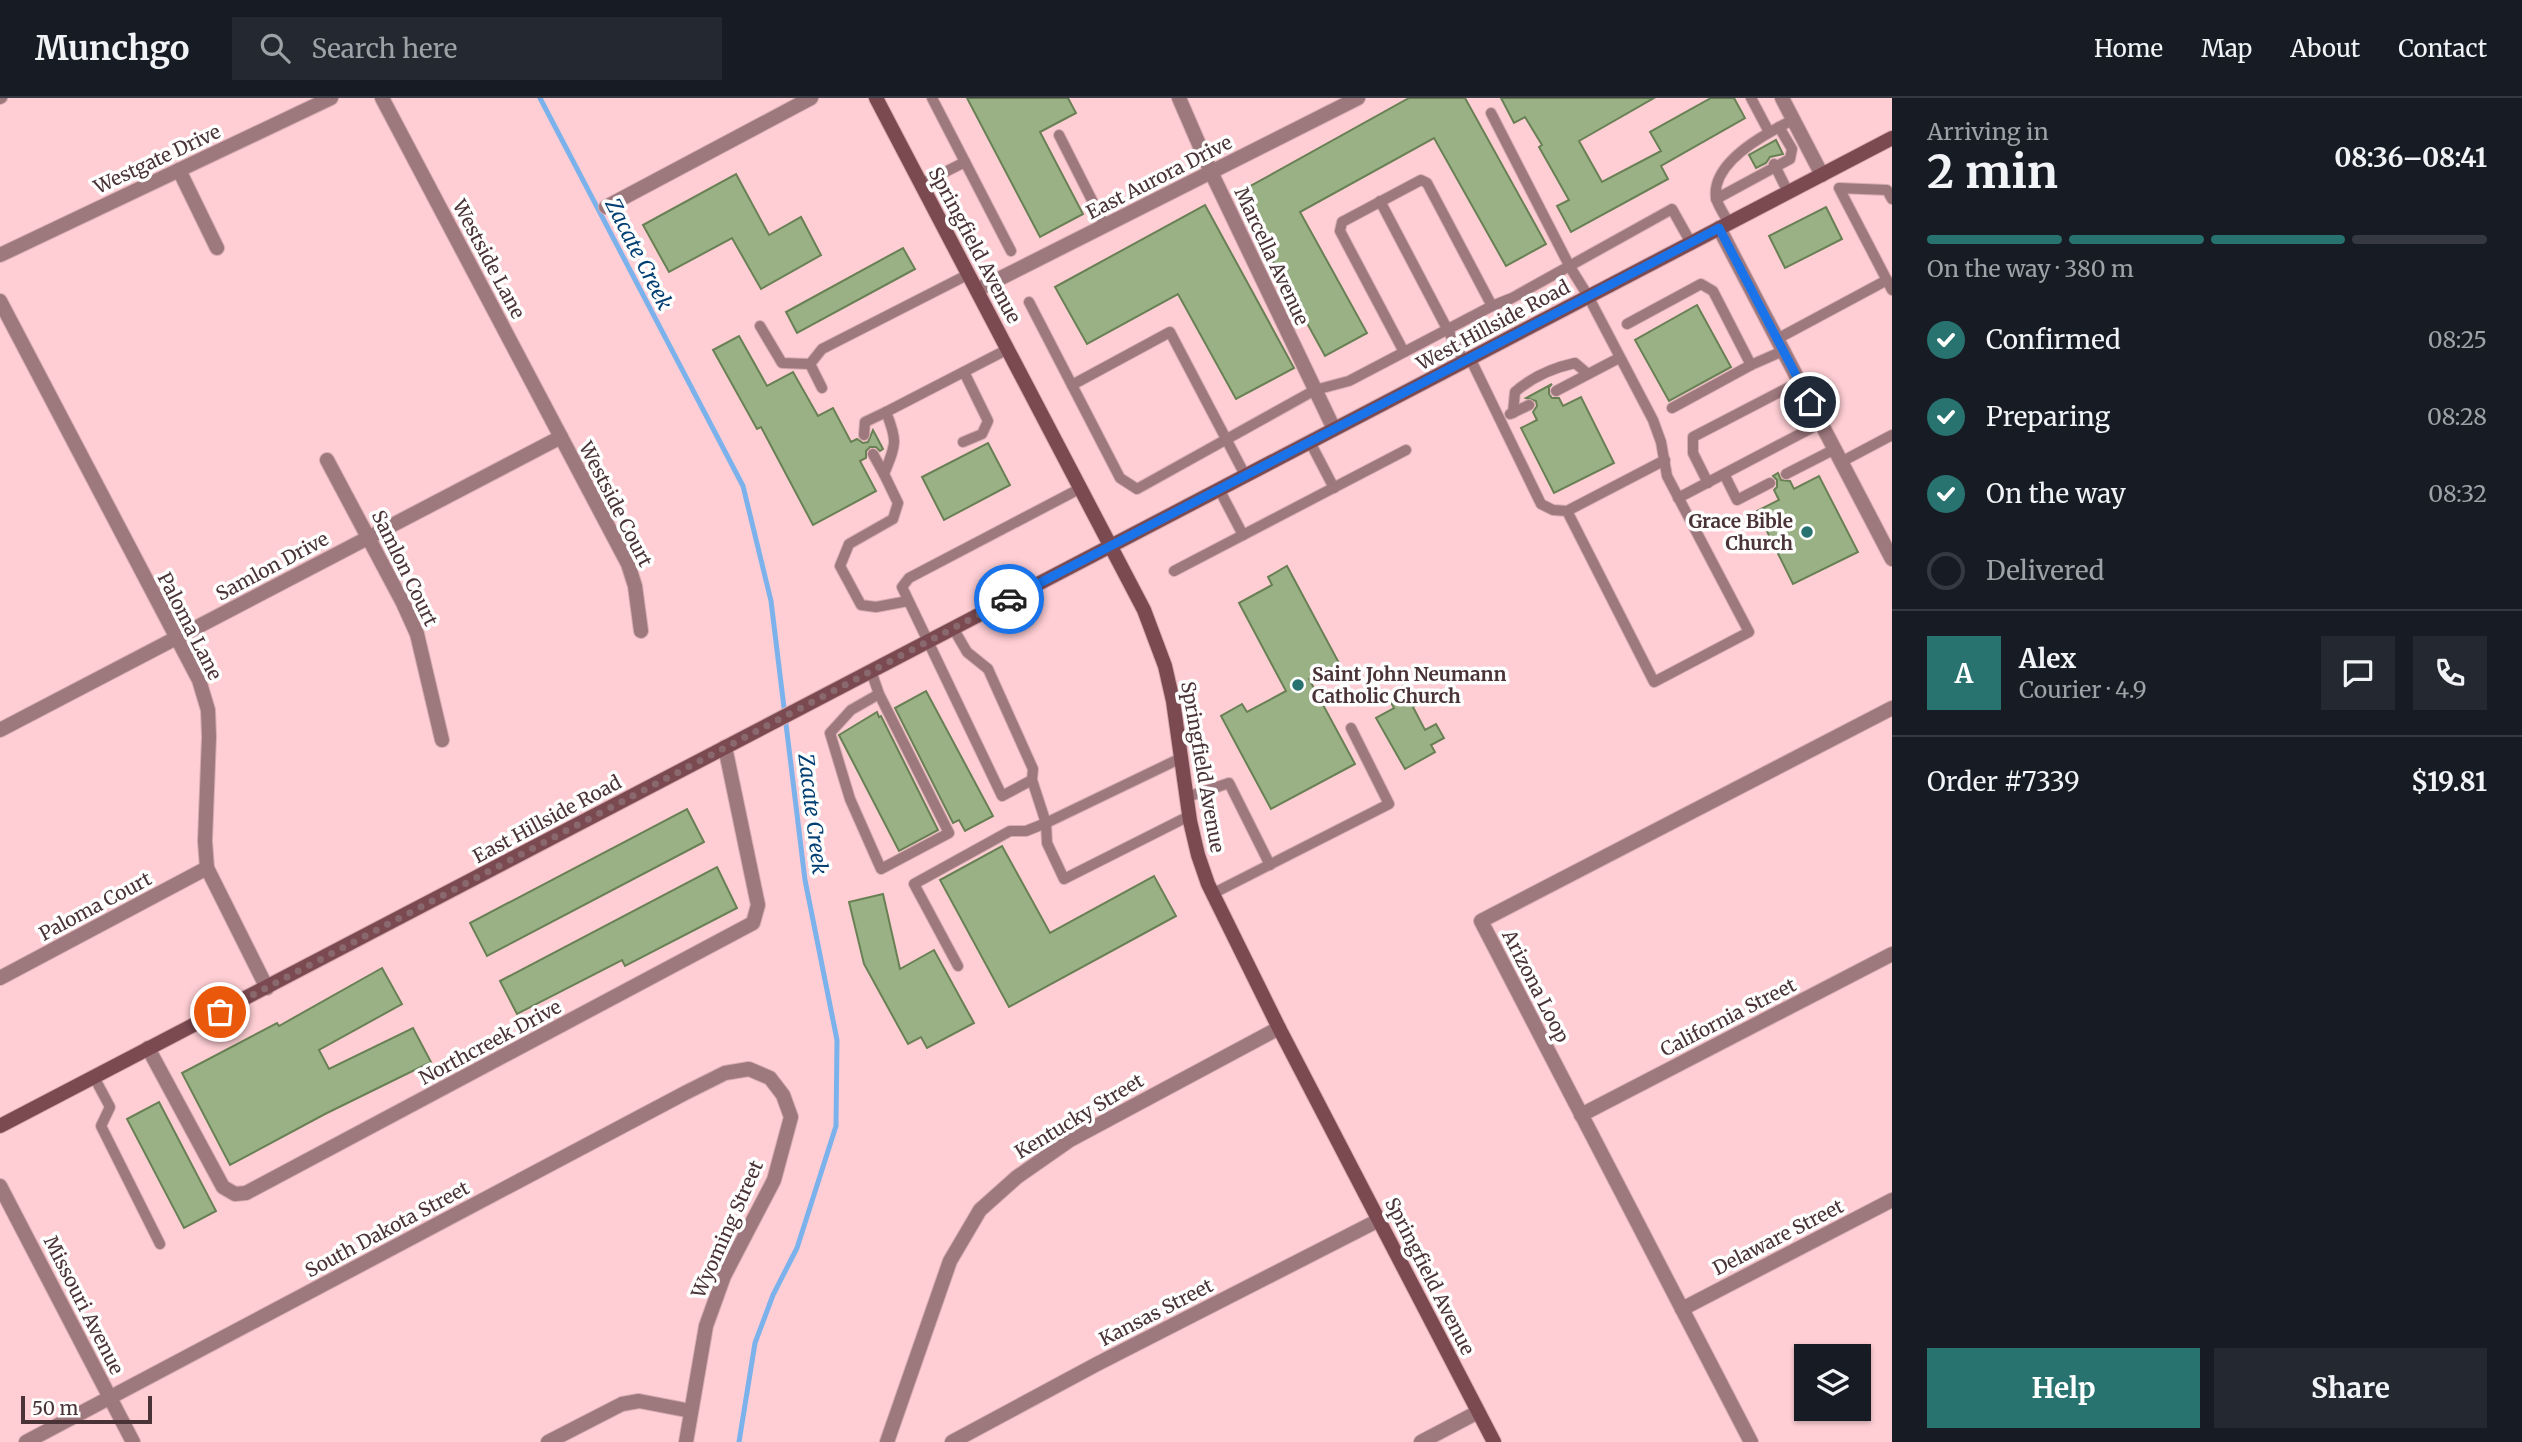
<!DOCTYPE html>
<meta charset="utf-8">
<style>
:root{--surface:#171b24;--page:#242831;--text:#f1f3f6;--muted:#9ea1a6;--line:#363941;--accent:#28726f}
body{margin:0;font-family:Merriweather,serif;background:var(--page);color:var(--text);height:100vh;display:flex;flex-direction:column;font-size:26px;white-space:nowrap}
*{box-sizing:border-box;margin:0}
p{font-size:23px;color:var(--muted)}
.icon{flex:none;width:38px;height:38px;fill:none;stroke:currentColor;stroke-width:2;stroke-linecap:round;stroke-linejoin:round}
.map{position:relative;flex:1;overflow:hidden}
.panel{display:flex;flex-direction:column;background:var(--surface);width:630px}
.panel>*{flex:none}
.buttons{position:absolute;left:1794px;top:1246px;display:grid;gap:14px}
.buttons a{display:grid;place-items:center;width:77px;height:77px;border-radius:0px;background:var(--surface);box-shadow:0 2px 5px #0004;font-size:35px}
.scale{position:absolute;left:21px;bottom:18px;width:131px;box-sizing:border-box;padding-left:7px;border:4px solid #4a3336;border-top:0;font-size:19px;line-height:24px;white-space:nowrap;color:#4a3336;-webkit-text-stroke:5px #fefefe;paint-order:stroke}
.pin{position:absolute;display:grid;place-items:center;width:60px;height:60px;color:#fff;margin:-30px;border:4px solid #fff;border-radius:50%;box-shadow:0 2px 7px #0007}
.courier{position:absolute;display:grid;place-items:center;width:70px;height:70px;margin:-35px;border:5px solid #1a73e8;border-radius:50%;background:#fff;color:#222;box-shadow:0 2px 9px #0007}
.head em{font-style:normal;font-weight:700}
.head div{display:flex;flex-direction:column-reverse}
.head{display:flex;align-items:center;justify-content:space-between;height:119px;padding:0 35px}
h1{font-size:46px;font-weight:700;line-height:52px}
.bar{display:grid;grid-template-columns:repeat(4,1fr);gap:10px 7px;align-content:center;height:84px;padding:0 35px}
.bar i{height:9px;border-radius:5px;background:var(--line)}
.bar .selected{background:var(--accent)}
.bar p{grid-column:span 4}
.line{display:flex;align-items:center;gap:18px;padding:0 35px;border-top:2px solid var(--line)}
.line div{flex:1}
.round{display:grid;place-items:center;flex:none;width:74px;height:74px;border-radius:0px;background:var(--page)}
ol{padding:0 35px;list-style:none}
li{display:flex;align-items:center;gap:21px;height:77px}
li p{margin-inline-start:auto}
li .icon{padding:7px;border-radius:50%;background:var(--accent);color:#fff;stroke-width:4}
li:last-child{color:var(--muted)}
li i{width:38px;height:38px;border:4px solid var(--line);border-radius:50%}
.primary-button{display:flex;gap:14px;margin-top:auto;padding:14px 35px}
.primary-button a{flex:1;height:80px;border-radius:0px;background:var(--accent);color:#fff;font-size:28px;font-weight:700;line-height:80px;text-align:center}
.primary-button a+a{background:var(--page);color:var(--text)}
header{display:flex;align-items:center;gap:42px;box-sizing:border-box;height:98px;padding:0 35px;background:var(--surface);border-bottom:2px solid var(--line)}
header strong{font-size:33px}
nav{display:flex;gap:38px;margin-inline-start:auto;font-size:24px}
.search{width:490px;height:63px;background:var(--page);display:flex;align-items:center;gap:18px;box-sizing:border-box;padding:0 24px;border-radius:0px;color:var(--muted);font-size:26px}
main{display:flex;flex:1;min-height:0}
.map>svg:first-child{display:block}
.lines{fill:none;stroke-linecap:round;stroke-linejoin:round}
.stream{stroke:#7cb2ec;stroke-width:5}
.building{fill:#99b184;stroke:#698055;stroke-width:2}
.lane-casing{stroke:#d6acb1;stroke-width:12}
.street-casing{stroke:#d6acb1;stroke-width:16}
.secondary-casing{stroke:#d6acb1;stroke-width:16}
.lane{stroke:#9d787d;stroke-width:10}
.street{stroke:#9d787d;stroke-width:14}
.secondary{stroke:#7b4950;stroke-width:14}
.done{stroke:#89696d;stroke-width:7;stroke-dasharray:0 12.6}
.route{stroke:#1a73e8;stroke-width:9}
.poi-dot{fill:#28726f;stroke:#fefefe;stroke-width:2.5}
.labels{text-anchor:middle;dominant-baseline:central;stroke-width:7;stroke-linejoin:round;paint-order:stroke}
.street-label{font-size:19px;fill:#4a3336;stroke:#fefefe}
.poi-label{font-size:19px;font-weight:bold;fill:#4a3336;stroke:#fefefe;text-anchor:end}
.water-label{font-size:21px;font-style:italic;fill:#003e72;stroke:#fefefe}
</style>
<header>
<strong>Munchgo</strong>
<div class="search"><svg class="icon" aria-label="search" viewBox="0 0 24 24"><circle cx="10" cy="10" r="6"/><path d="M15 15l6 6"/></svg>Search here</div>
<nav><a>Home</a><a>Map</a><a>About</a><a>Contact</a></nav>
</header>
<main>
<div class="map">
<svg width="1892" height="1344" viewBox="0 0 1892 1344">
<rect width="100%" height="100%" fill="#feced4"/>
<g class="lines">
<!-- stream -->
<path class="stream" d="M540 0 743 388 771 503 805 782 837 942 836 1028 797 1150 773 1197 755 1245 739 1344"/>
</g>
<!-- building -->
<g class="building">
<path d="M967 0H1068L1076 15 1040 34 1083 116 1040 139Z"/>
<path d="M1409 0H1465L1546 146 1506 168 1434 40 1300 114 1367 235 1325 258 1236 96Z"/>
<path d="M1501 0H1654L1579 43 1602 84 1661 53 1650 34 1711 0H1734L1745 20 1661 68 1668 81 1571 134 1557 108 1569 102 1539 49 1542 47 1525 19 1514 25Z"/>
<path d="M1776 42 1783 56 1770 59 1766 65 1756 70 1749 57Z"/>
<path d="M736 76 769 137 801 119 821 157 761 191 732 140 669 174 643 127Z"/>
<path d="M1205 107 1294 270 1236 301 1178 196 1087 246 1055 189Z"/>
<path d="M1826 109 1842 141 1785 170 1769 138Z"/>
<path d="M903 150 915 171 797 235 786 214Z"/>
<path d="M1697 207 1731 269 1669 303 1635 242Z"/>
<path d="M739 238 767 288 793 274 818 318 833 310 851 344 857 341 863 345 868 344 873 332 883 351 880 353 876 349H870L866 353V360L860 363 876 393 813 427 761 329 757 331 713 252Z"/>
<path d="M1552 286 1549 289V296L1552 300H1559L1563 308 1581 299 1614 365 1554 395 1521 330 1537 322 1533 314 1537 308 1536 303 1526 300Z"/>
<path d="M988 345 1010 387 944 422 922 379Z"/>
<path d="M1778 375 1781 382 1790 383 1794 391 1819 378 1858 454 1793 486 1757 413 1779 402 1774 392 1777 389V382L1773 378Z"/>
<path d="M1287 468 1339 565 1309 581 1355 666 1271 711 1221 618 1242 606 1247 614 1286 593 1239 505 1272 487 1268 479Z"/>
<path d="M1408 585 1419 605 1413 609 1425 632 1436 626 1444 640 1431 647 1435 654 1405 671 1376 620 1394 610 1387 597Z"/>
<path d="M926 593 993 718 965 733 959 722 953 725 895 610Z"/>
<path d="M877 614 879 619 881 618 938 732 899 753 839 637Z"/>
<path d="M687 711 704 744 487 858 470 825Z"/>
<path d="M1002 748 1050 835 1154 778 1176 818 1009 909 940 782Z"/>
<path d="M717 769 737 810 625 868 622 862 517 916 500 883Z"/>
<path d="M883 796 900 871 934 852 974 925 927 950 921 939 908 946 864 866 849 804Z"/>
<path d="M382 870 402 906 319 952 329 971 413 930 431 964 325 1016 230 1067 182 975 277 925 279 928Z"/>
<path d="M159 1004 216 1113 184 1130 127 1021Z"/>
</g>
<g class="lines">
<defs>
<g id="lane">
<path d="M932 0 1011 153"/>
<path d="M1751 0 1769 34"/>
<path d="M0 1 2 0"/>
<path d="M1059 37 1105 128"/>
<path d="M1774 66 1788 94"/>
<path d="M921 86 965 64"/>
<path d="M1716 101 1790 61 1792 51 1779 29"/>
<path d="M1892 101 1887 92 1839 90 1892 192"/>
<path d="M1380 103 1464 263"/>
<path d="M1729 125C1725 118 1718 108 1716 100 1711 64 1766 35 1793 22"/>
<path d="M1029 204 1120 380 1137 391 1315 292 1349 283 1492 208 1512 200 1672 111 1691 145"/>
<path d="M1627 226 1701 186 1713 193 1751 267"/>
<path d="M760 228 782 265 810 266"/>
<path d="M1777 241 1887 182"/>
<path d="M1404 254 1340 133 1342 124 1421 82 1427 85 1492 208"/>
<path d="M1470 260 1541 406 1553 412 1567 413 1654 584 1749 534 1667 378 1661 344 1653 322 1588 198 1570 169 1491 15"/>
<path d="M1072 287 1170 234 1245 377"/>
<path d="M822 290 810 266 822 251 969 176"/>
<path d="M1556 293 1619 260"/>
<path d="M1672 310 1751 267 1783 253"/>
<path d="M1513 315 1515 294C1532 279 1552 270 1575 265L1588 276"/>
<path d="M1510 316 1529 307"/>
<path d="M864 337 865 324 886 314"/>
<path d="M963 344 982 336 988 323 964 274"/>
<path d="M1310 344 1334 390"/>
<path d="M873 356 884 376"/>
<path d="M1841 364 1892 337"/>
<path d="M1724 376 1737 402 1770 385"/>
<path d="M1786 376 1835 351"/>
<path d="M1708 385 1693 355V339L1799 284"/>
<path d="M1219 391 1243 437"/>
<path d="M1678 400 1821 325"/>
<path d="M1567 413 1665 362"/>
<path d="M1174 473 1406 352"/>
<path d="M908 503 876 509 861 507 840 468 849 446 893 421 898 405 884 376C896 346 898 344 886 314L1008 251"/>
<path d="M953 530 967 554 988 571 1033 671 1032 682 1046 725 1047 745 1064 781 1189 718"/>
<path d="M871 573 879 596 949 735 881 771 850 701 830 635 851 612 879 596"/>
<path d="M1032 682 1002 698 902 489 909 480 1081 390"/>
<path d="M1187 699 1229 685 1270 767"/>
<path d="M1212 796 1389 706 1351 630"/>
<path d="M958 868 914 786 1010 733H1026L1046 725 1181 660"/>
<path d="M94 979 110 1009 101 1028 160 1146"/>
</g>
<g id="street">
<path d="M382 0 628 466 635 488 641 533"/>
<path d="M1179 0 1211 74 1334 331"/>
<path d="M1782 0 1822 77"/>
<path d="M179 72 217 150"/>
<path d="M606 109 811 0"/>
<path d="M1719 130 1892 461"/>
<path d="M0 157 331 0"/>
<path d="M977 192 1358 0"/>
<path d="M0 203 199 582 208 612 209 639 205 743 207 770 267 890"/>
<path d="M327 362 403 505 417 536 442 642"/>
<path d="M0 632 561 339"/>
<path d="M0 880 207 770"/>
<path d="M148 950 223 1089 235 1096 246 1095 753 825 758 807 725 649"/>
<path d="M1581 1017 1892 856"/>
<path d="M0 1088 133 1344"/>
<path d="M1682 1211 1892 1102"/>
<path d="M26 1344 685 995 725 975 749 971 770 980 783 997 791 1019 774 1082 724 1178 706 1228 686 1344"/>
<path d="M548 1344 622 1306 639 1303 691 1313"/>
<path d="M887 1344 950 1163 980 1112 1017 1079 1070 1042 1279 930"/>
<path d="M952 1344 1097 1266 1379 1122"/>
<path d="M1421 1344 1478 1314"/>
<path d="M1751 1344 1481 823 1892 610"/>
</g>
<g id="secondary">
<path d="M876 0 1144 512 1165 568 1173 603 1190 723 1198 757 1208 786 1279 930 1494 1344"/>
<path d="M0 1028 1892 40"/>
</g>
</defs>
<!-- lane casing -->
<use href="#lane" class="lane-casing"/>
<!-- street casing -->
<use href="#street" class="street-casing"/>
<!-- secondary casing -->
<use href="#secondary" class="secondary-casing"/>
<!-- lane -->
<use href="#lane" class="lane"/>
<!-- street -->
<use href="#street" class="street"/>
<!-- secondary -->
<use href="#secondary" class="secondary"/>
</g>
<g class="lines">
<!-- done -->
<path class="done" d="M220 914 1009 501"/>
<!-- route -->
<path class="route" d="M1009 501 1719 130 1810 304"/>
</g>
<!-- markers -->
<g class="poi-dot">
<circle cx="1807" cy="434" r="7"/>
<circle cx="1298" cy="587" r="7"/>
</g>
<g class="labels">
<!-- street labels -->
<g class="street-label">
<text transform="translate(157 61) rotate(-25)">Westgate Drive</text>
<text transform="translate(1159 79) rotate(-27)">East Aurora Drive</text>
<text transform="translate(975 147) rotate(62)">Springfield Avenue</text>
<text transform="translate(1272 158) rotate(65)">Marcella Avenue</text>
<text transform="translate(489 161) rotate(62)">Westside Lane</text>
<text transform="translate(1493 227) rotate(-28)">West Hillside Road</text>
<text transform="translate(616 406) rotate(63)">Westside Court</text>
<text transform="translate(272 468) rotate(-28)">Samlon Drive</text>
<text transform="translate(405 470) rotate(64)">Samlon Court</text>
<text transform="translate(190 528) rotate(63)">Paloma Lane</text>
<text transform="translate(1203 669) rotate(80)">Springfield Avenue</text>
<text transform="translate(547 721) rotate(-28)">East Hillside Road</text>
<text transform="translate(95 808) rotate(-28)">Paloma Court</text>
<text transform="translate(1536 888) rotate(63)">Arizona Loop</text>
<text transform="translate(1728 919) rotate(-27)">California Street</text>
<text transform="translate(490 944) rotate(-28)">Northcreek Drive</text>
<text transform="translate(1079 1018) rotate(-31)">Kentucky Street</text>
<text transform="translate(387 1131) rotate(-28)">South Dakota Street</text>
<text transform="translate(727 1131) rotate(-66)">Wyoming Street</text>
<text transform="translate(1778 1139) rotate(-27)">Delaware Street</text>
<text transform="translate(1430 1178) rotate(63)">Springfield Avenue</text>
<text transform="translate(84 1207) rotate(63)">Missouri Avenue</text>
<text transform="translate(1156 1214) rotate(-27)">Kansas Street</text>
</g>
<!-- poi labels -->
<g class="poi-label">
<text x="1793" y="423">Grace Bible<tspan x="1793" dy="22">Church</tspan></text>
<text x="1312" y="576" text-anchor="start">Saint John Neumann<tspan x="1312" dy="22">Catholic Church</tspan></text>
</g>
<!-- water labels -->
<g class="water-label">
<text transform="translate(639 156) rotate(63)">Zacate Creek</text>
<text transform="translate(813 716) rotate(83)">Zacate Creek</text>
</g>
</g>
</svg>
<div class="buttons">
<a><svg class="icon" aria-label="layers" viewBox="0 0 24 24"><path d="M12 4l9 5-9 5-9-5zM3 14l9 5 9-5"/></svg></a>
</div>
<div class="scale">50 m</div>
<div class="pin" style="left:220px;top:914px;background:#ea580c"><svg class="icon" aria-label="bag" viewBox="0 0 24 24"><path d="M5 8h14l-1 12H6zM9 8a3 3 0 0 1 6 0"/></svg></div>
<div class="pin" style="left:1810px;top:304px;background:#1f2937"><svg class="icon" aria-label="home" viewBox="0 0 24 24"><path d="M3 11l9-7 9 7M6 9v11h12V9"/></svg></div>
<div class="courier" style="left:1009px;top:501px"><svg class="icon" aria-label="car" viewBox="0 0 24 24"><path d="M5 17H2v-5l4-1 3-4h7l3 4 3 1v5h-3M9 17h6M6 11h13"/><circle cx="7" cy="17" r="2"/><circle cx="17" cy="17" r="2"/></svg></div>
</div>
<section class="panel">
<div class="head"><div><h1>2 min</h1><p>Arriving in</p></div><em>08:36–08:41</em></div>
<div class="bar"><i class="selected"></i><i class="selected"></i><i class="selected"></i><i></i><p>On the way · 380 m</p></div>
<ol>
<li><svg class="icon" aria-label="check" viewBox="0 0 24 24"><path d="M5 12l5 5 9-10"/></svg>Confirmed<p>08:25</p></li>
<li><svg class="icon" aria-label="check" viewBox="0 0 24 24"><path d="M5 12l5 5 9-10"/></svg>Preparing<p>08:28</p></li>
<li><svg class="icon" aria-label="check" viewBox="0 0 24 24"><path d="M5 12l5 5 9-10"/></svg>On the way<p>08:32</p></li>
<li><i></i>Delivered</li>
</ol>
<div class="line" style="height:126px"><b class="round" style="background:var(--accent);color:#fff">A</b><div><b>Alex</b><p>Courier · 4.9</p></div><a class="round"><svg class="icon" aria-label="chat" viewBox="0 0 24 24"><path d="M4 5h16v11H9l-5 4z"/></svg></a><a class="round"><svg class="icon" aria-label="phone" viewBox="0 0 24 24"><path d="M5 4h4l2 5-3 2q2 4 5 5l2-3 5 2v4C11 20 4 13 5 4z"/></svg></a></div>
<div class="line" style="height:91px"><div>Order #7339</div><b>$19.81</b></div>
<div class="primary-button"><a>Help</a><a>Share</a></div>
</section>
</main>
